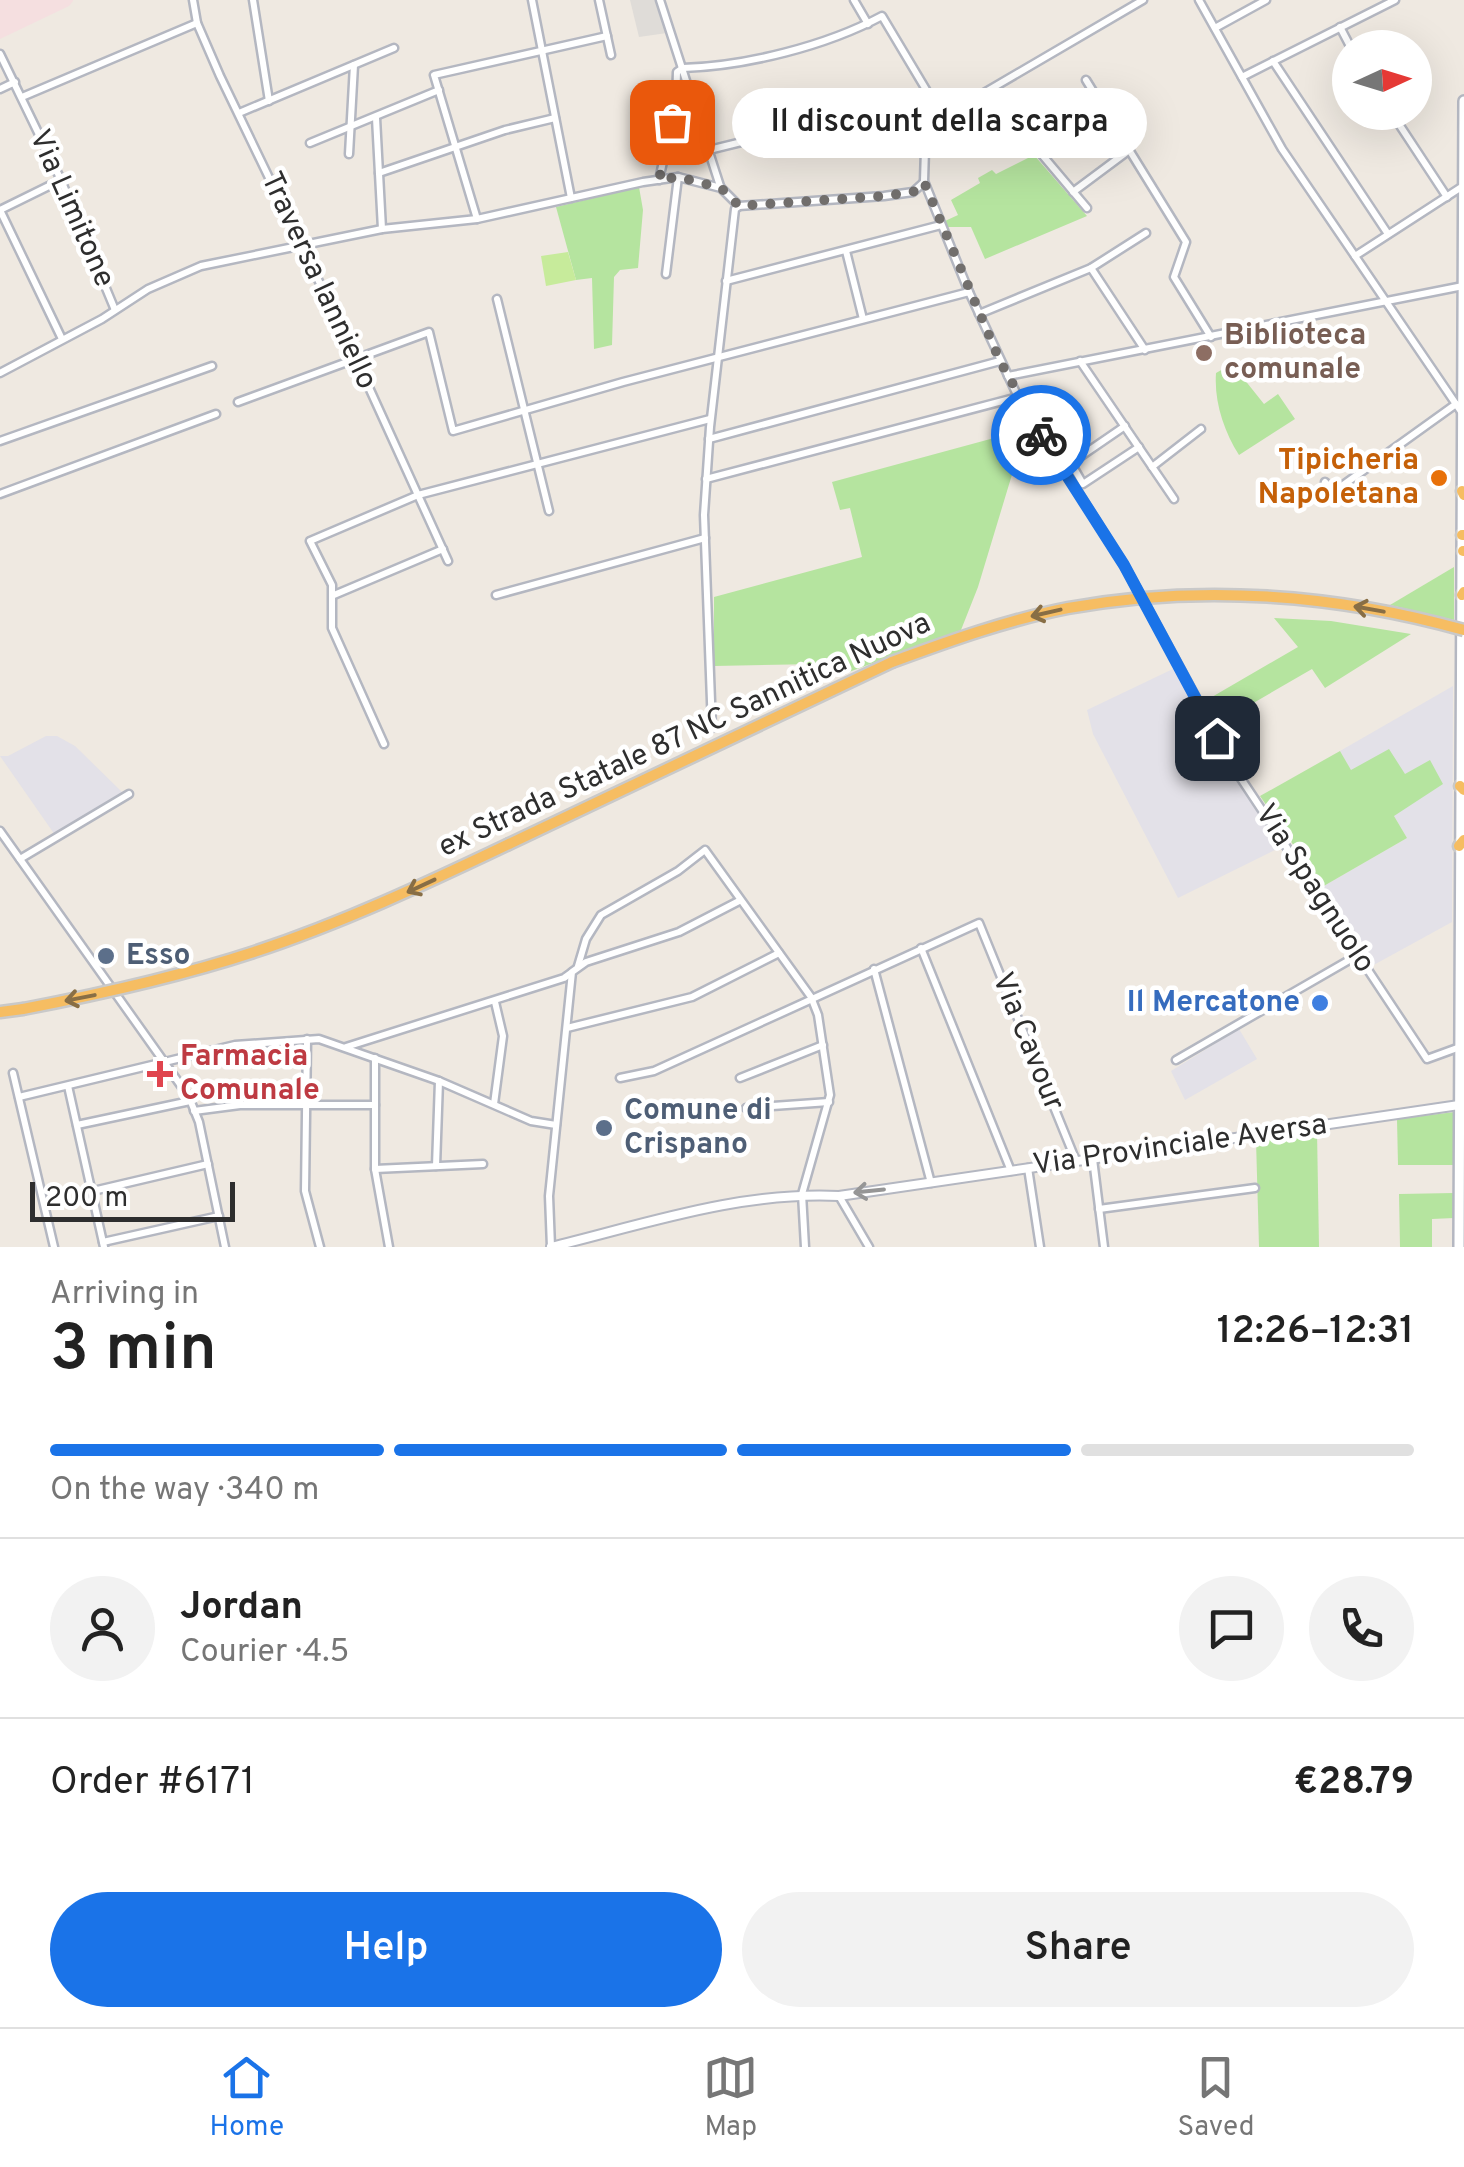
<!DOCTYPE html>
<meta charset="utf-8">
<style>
:root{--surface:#fff;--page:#f2f2f2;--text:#222;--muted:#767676;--line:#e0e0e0;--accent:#1a73e8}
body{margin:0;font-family:Overpass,sans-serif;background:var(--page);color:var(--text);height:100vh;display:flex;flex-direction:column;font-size:38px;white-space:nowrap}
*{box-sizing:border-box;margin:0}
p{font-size:32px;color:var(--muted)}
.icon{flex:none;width:55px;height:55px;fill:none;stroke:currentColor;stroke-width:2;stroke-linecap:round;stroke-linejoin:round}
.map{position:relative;height:1247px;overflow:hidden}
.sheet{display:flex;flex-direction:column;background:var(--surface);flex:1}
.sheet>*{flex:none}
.needle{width:65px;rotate:86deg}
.tools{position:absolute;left:1332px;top:30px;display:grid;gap:20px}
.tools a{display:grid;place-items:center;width:100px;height:100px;border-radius:50%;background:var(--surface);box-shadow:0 10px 40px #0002;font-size:50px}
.scale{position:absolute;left:30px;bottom:25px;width:205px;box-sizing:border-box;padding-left:10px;border:5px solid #2e2e2e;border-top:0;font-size:28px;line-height:35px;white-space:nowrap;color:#2e2e2e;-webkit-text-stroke:8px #fff;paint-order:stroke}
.pin{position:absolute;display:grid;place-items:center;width:85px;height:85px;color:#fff;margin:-42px;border-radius:20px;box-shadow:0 5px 15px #0006}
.courier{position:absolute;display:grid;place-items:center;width:100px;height:100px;margin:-50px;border:8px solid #1a73e8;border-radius:50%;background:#fff;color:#222;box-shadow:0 2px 12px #0007}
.bubble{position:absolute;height:70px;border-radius:35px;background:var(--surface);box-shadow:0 10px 40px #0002;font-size:32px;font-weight:600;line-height:70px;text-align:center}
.headline em{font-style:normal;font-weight:600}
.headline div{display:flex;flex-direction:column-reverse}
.headline{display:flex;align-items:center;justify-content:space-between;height:170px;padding:0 50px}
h1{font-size:65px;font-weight:600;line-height:75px}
.bar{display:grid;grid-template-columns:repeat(4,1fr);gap:15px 10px;align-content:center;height:120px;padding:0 50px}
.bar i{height:12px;border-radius:8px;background:var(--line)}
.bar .on{background:var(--accent)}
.bar p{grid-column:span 4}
.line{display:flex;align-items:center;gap:25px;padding:0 50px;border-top:2px solid var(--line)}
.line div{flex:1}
.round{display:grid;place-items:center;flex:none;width:105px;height:105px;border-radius:52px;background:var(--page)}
.action{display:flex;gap:20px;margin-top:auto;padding:20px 50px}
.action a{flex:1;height:115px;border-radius:60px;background:var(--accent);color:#fff;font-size:40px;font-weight:600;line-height:115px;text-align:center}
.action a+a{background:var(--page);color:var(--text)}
.tab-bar{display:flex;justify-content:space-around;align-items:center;height:140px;border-top:2px solid var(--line);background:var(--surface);font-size:28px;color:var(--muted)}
.tab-bar a{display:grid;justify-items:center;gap:5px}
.tab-bar .on{color:var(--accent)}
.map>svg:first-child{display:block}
.industrial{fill:#e3e1e8}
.medical{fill:#f5dfe0}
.green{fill:#b5e49f}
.pitch{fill:#c7eb9b}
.plaza{fill:#dfdcd8}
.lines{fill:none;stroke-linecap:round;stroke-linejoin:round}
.minor-casing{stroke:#b4b7c1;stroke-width:11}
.tertiary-casing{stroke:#b4b7c1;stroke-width:12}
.secondary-casing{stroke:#b4b7c1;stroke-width:14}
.trunk-casing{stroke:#c9c9c9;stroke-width:15}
.minor{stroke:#fff;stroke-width:6}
.tertiary{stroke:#fff;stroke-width:8}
.secondary{stroke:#fff;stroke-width:9}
.trunk{stroke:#f6bd62;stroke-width:10}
.trunk-bridge-casing{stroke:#c9c9c9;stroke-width:15;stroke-linecap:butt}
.trunk-bridge{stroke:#f6bd62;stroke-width:10}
.oneway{stroke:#886e45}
.oneway2{stroke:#969696}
.done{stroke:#726f6d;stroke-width:10;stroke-dasharray:0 18}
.route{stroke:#1a73e8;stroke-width:12}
.education-dot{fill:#8d6e63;stroke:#fff;stroke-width:4}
.food-dot{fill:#e8710a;stroke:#fff;stroke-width:4}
.service-dot{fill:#5c6f8a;stroke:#fff;stroke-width:4}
.shop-dot{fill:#3f7fe0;stroke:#fff;stroke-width:4}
.health-dot{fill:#e0444e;stroke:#fff;stroke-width:4}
.labels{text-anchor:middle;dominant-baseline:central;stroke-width:9;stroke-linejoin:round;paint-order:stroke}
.street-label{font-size:30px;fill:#2e2e2e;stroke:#fff}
.education-label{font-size:30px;font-weight:bold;fill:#785e54;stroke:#fff;text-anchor:start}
.food-label{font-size:30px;font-weight:bold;fill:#c56008;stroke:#fff;text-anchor:end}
.service-label{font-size:30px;font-weight:bold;fill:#4e5e75;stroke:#fff;text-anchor:start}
.shop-label{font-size:30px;font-weight:bold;fill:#366cbe;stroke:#fff;text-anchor:end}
.health-label{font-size:30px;font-weight:bold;fill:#be3a42;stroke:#fff;text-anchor:start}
</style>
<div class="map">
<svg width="1464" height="1247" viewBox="0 0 1464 1247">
<rect width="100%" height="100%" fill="#efe9e1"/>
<!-- industrial -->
<g class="industrial">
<path d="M1175 668 1215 743 1281 847 1178 898 1093 734 1087 710Z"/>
<path d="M1453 686 1452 922 1370 967 1322 887 1407 838 1394 816 1405 775 1351 771 1340 751Z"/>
<path d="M46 736H57L75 746 123 793 55 835 0 756H8Z"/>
<path d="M1239 1029 1257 1059 1185 1100 1171 1071Z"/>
</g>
<!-- medical -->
<path class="medical" d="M0 0H73V1L69 6 0 39Z"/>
<!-- green -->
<g class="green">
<path d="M1034 155 1087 216 985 259 971 227H948L945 221 958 215 951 200 980 183 978 178 992 170 996 174Z"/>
<path d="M639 187 643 210 638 268 620 270 614 277 612 345 594 349 592 278 576 280 556 207Z"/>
<path d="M1232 364 1264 404 1278 394 1295 419 1239 455C1224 431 1214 402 1216 373Z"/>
<path d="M1027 425 978 587 961 630 841 675 836 655 818 664 714 666V597L862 557 850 508 840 510 832 482 1020 431Z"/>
<path d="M1454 567V620L1390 605Z"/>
<path d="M1274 618 1331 621 1411 634 1325 688 1312 669 1217 724 1205 701 1298 647Z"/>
<path d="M1389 749 1405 774 1430 760 1443 784 1394 816 1407 838 1322 887 1260 796 1340 751 1351 770Z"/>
<path d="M1455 1112V1165H1398L1397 1119Z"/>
<path d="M1317 1131 1319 1247H1259L1256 1140Z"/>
<path d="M1454 1193V1218L1432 1219V1247H1400L1399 1194Z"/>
</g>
<!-- pitch -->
<path class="pitch" d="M568 252 576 280 546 286 541 256Z"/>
<!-- plaza -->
<g class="plaza">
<path d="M630 0H658L667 33 639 37Z"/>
<path d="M952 90 964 109 940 129 926 117 920 119 915 111Z"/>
</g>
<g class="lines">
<defs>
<g id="minor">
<path d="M193 0 197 23 220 76 351 348 448 561"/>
<path d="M253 0 269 101"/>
<path d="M532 0 571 198"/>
<path d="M599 0 611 55"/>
<path d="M660 0 720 186"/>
<path d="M854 0 868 24"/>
<path d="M1143 0 948 114 925 149 924 181 969 292 1018 397 1124 565 1236 771 1427 1059 1460 1047"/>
<path d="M1199 0 1282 149 1462 413"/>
<path d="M1340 27 1351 48"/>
<path d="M1215 28 1266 0"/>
<path d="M0 54 61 180 115 310"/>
<path d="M1273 61 1388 234"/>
<path d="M683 68C746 66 826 46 882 16L940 113"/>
<path d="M1242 77 1395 0"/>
<path d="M1086 80 1186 242 1174 277 1211 337"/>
<path d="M0 89 15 82"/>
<path d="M22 97 197 23"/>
<path d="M1391 112 1447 197"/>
<path d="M239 113 394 48"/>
<path d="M376 118 382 229"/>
<path d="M867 131C892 129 915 112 938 113"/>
<path d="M310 143 439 90"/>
<path d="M709 150 807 126"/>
<path d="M1038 150 1087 208"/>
<path d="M349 154 354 65"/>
<path d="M379 173 505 130 555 118"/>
<path d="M659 180 676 102 677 72 683 68"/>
<path d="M1073 192 1128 151"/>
<path d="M739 206 884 196 913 192 923 183"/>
<path d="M0 210 62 339"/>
<path d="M0 210 61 180"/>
<path d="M477 219 434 75 607 36"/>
<path d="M846 251 863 319"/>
<path d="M1355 256 1463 186"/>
<path d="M1091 268 1145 350"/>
<path d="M666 274 678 177"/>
<path d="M726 281 941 225"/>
<path d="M497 299 549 511"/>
<path d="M979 314 1091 268 1146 233"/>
<path d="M1080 361 1174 499"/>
<path d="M0 373 102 319 148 289 201 266 382 229 477 219 643 182 678 177 721 188 739 206"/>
<path d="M1008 376 1463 286"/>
<path d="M238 402 429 332 453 431 623 382 969 292"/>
<path d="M1125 426 1071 463 1083 484 1139 447"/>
<path d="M709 439 1000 361"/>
<path d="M0 441 212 366"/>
<path d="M1152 467 1201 429"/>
<path d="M706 479 1018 397"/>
<path d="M1325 482 1329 486 1339 488 1456 404"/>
<path d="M0 494 216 414"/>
<path d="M334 595 443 549"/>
<path d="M496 595 705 538"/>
<path d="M712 728 704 515 710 427 735 209 739 206"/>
<path d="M384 744 332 628V585L310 541 418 495 710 419"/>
<path d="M0 831 189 1097 199 1122 225 1247"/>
<path d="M20 859 129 794"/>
<path d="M921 948 1011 1171"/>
<path d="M578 966 586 939 601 915 678 871 705 850 811 997 818 1015 830 1095 802 1194 805 1247"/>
<path d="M874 969 931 1183"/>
<path d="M567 1028 692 997 779 953"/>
<path d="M307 1039 305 1191 320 1247"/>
<path d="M346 1047 564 978 571 973"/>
<path d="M375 1058V1169L389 1247"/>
<path d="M1176 1060 1358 955"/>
<path d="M13 1073 54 1247"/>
<path d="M620 1078 654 1071 979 923 1076 1161"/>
<path d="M740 1078 823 1045"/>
<path d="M68 1086 104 1247"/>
<path d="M19 1097 235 1045 319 1039 439 1081 531 1121 556 1125"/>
<path d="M494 1104 503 1036 495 1002"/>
<path d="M746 1108 829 1102"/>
<path d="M194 1111 240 1105H375"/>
<path d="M77 1125 190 1101"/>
<path d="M1093 1159 1104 1247"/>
<path d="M436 1166 439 1081"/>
<path d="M1028 1168 1040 1247"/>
<path d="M375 1169 483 1164"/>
<path d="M93 1191 208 1164"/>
<path d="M839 1196 869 1247"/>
<path d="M1099 1209 1255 1188"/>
<path d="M103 1242 219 1216"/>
<path d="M551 1247 549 1196 572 972 586 962 679 932 739 901"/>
</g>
<path id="tertiary" d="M551 1247C645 1224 741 1191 839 1196L1459 1105"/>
<path id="secondary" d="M1459 1247 1464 101"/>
<g id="trunk">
<path d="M1462 491 1464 495"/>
<path d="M1462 535H1464"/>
<path d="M1463 551H1464"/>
<path d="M1462 595 1464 592"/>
<path d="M1460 786 1464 790"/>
<path d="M509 844 892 662"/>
<path d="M1459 846 1464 840"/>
<path d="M0 1012 23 1009"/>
</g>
</defs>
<!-- minor casing -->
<use href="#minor" class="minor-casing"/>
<!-- tertiary casing -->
<use href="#tertiary" class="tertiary-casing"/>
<!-- secondary casing -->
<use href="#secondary" class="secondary-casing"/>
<!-- trunk casing -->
<use href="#trunk" class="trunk-casing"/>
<!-- minor -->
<use href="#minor" class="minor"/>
<!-- tertiary -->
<use href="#tertiary" class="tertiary"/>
<!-- secondary -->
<use href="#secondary" class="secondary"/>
<!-- trunk -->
<use href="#trunk" class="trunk"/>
<defs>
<g id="trunk-bridge">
<path d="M892 662C949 641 1007 620 1068 608 1199 584 1336 594 1464 630"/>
<path d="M23 1009C101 994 178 977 254 952 342 923 425 884 509 844"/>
</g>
</defs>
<!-- trunk-bridge casing -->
<use href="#trunk-bridge" class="trunk-bridge-casing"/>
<!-- trunk-bridge -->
<use href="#trunk-bridge" class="trunk-bridge"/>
</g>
<!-- one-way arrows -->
<defs><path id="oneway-shaft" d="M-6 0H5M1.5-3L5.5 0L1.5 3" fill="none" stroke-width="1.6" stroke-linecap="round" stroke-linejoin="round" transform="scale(2.5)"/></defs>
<g class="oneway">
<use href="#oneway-shaft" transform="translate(1369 609) rotate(-170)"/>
<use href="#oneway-shaft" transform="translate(1046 613) rotate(167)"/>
<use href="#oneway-shaft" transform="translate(421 886) rotate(155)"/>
<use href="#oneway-shaft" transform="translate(80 998) rotate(169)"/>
</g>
<use class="oneway2" href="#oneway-shaft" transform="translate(869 1191) rotate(174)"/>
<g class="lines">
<!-- done -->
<path class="done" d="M672 122 659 180 678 177 721 188 739 206 884 196 913 192 924 182 1000 361 1041 435"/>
<!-- route -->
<path class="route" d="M1041 435 1124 565 1217 738"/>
</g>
<!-- markers -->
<circle class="education-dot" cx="1204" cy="353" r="10"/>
<circle class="food-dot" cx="1439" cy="478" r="10"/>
<g class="service-dot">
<circle cx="106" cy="956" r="10"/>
<circle cx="604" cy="1128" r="10"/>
</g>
<circle class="shop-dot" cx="1320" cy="1003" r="10"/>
<path class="health-dot" d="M155 1059h10v10h10v10h-10v10h-10v-10h-10v-10h10z"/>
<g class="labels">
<!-- street labels -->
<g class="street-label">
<text transform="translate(71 209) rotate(66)">Via Limitone</text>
<text transform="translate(318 281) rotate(65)">Traversa Ianniello</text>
<text transform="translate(685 736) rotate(-25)">ex Strada Statale 87 NC Sannitica Nuova</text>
<text transform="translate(1314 889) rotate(57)">Via Spagnuolo</text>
<text transform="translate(1027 1042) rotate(68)">Via Cavour</text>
<text transform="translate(1180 1146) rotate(-8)">Via Provinciale Aversa</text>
</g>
<!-- education labels -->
<g class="education-label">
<text x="1224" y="336">Biblioteca<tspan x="1224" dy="34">comunale</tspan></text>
</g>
<!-- food labels -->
<g class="food-label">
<text x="1419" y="461">Tipicheria<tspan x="1419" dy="34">Napoletana</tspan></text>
</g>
<!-- service labels -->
<g class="service-label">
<text x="126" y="956">Esso</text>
<text x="624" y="1111">Comune di<tspan x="624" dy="34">Crispano</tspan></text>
</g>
<!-- shop labels -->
<g class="shop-label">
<text x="1300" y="1003">Il Mercatone</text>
</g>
<!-- health labels -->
<g class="health-label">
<text x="180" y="1057">Farmacia<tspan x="180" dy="34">Comunale</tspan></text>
</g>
</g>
</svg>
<div class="tools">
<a><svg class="needle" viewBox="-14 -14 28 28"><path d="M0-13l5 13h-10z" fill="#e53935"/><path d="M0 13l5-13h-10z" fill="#767676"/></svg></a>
</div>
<div class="scale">200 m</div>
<div class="pin" style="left:672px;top:122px;background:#ea580c"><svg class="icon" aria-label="bag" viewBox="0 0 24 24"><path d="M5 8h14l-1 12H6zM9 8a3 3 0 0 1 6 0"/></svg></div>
<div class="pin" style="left:1217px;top:738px;background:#1f2937"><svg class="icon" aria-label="home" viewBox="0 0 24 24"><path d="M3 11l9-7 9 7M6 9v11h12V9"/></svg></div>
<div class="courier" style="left:1041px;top:435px"><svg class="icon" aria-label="bike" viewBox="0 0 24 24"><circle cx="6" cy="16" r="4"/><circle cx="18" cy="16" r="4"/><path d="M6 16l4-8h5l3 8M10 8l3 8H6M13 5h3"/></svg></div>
<div class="bubble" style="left:732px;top:88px;width:415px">Il discount della scarpa</div>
</div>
<section class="sheet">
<div class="headline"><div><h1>3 min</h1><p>Arriving in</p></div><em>12:26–12:31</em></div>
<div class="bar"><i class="on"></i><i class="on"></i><i class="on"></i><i></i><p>On the way · 340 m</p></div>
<div class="line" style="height:180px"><a class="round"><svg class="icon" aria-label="person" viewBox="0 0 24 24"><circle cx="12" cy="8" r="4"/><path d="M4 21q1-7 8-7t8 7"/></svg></a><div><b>Jordan</b><p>Courier · 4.5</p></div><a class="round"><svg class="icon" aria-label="chat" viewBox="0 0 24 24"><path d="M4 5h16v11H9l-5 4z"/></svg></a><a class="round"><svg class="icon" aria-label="phone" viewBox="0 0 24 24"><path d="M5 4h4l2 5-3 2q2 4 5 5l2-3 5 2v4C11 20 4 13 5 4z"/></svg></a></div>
<div class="line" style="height:130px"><div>Order #6171</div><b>€28.79</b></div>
<div class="action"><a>Help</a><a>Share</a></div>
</section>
<nav class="tab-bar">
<a class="on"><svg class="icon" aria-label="home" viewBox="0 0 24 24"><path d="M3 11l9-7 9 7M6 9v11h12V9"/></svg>Home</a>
<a><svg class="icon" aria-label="map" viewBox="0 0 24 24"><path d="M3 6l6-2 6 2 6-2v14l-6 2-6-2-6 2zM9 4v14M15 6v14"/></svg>Map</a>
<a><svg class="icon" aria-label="saved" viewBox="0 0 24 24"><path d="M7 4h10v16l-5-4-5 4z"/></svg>Saved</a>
</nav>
